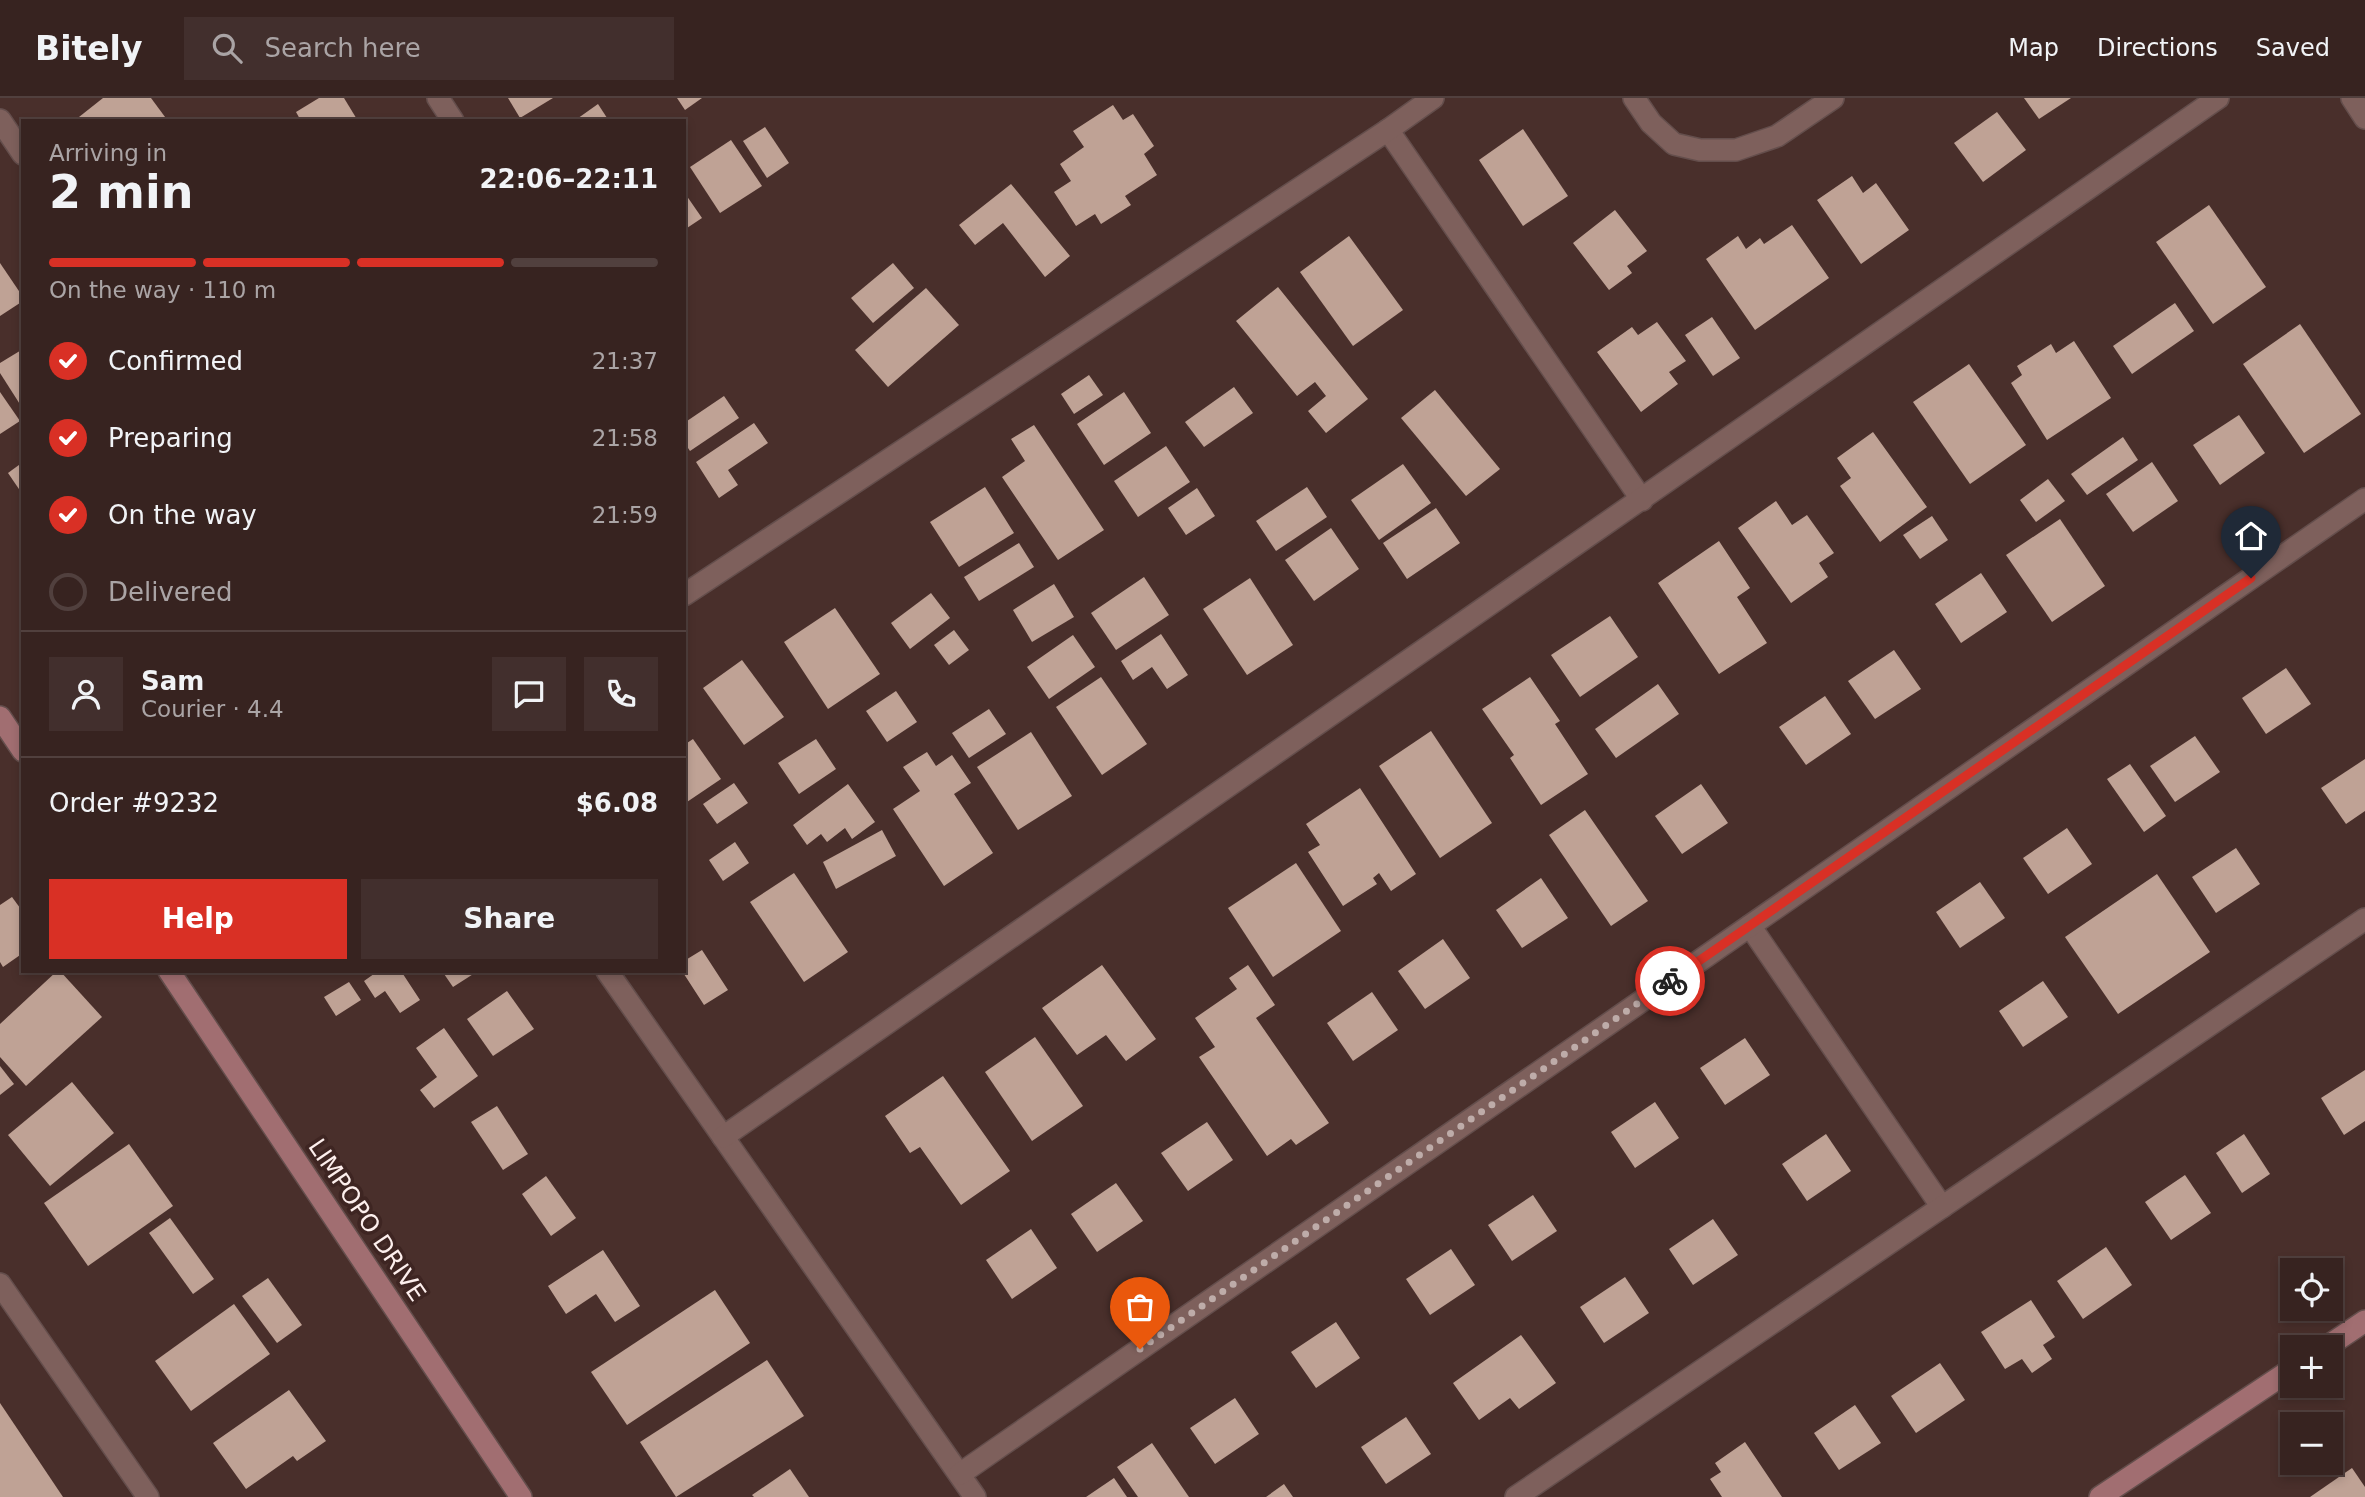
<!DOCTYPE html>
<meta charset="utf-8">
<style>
:root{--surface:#372320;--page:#422f2d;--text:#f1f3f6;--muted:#aaa4a5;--line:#51403e;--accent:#d93025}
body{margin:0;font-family:"DejaVu Sans",sans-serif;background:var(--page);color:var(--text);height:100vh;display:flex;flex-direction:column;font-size:26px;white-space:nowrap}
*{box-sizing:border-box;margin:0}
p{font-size:23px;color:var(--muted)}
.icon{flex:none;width:38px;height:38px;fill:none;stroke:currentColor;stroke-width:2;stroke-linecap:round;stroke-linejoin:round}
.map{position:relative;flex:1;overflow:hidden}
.sheet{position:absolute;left:21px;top:21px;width:665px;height:854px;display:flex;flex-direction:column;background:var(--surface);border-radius:0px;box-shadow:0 4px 10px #0003,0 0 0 2px var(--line)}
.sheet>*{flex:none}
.fabs{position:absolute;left:2280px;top:1160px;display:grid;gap:14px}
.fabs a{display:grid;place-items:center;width:63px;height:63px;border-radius:0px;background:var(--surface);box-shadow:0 4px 10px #0003,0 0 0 2px var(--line);font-size:35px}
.pin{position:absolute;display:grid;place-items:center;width:60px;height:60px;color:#fff;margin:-72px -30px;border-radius:50% 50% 50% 0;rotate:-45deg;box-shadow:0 0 7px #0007}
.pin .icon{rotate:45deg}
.courier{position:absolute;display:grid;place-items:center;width:70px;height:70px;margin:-35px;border:5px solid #d93025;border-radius:50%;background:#fff;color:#222;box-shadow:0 2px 9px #0007}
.headline em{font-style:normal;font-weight:600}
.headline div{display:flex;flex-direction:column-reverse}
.headline{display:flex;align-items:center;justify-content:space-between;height:119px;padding:0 28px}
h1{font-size:46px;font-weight:600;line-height:52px}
.bar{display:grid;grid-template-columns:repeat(4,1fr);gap:10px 7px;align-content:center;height:84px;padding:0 28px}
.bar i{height:9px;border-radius:5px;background:var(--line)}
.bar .current{background:var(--accent)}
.bar p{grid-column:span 4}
.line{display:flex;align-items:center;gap:18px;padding:0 28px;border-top:2px solid var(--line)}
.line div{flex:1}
.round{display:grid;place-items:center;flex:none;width:74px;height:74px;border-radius:0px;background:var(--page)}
ol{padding:0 28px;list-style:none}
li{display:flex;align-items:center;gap:21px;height:77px}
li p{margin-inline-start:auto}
li .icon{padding:7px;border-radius:50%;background:var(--accent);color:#fff;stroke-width:4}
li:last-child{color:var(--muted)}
li i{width:38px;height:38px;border:4px solid var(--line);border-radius:50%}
.cta{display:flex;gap:14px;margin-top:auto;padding:14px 28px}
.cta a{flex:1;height:80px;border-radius:0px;background:var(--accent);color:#fff;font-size:28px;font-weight:600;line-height:80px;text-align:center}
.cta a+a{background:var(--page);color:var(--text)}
header{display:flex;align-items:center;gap:42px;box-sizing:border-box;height:98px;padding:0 35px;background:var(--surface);border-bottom:2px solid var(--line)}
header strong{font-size:33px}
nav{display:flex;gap:38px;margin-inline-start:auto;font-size:24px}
.search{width:490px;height:63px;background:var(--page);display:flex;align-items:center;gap:18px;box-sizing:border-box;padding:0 24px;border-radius:0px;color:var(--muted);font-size:26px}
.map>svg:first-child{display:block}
.building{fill:#bfa295}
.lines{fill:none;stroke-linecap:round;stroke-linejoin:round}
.street-casing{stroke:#644e4c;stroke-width:24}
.secondary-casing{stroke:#644e4c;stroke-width:24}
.street{stroke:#7e605c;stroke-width:21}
.secondary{stroke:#a16e71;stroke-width:21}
.done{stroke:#beaca9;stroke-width:7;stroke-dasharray:0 12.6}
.route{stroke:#d93025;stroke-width:9}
.labels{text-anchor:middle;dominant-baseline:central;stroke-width:7;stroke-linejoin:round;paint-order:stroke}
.street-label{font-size:24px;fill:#fdefed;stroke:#3e2522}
</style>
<header>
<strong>Bitely</strong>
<div class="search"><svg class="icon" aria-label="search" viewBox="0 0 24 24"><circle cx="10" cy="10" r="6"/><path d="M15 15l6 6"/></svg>Search here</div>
<nav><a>Map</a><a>Directions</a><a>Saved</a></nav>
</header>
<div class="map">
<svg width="2365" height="1399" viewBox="0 0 2365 1399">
<rect width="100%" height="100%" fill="#492f2b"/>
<!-- building -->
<g class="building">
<path d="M103 0H151L168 23H82L79 19Z"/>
<path d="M319 0H344L358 23H301L296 14Z"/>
<path d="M508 0H553L520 20Z"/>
<path d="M677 0H702L685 12Z"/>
<path d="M2024 0H2071L2039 21Z"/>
<path d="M598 6 609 23H574Z"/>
<path d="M1113 7 1123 22 1133 16 1154 48 1144 56 1157 77 1125 98 1131 107 1101 126 1095 116 1076 128 1054 94 1071 83 1060 66 1084 49 1073 33Z"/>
<path d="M1997 14 2026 52 1983 84 1954 45Z"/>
<path d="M765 29 789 65 767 80 743 43Z"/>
<path d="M1523 31 1568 98 1523 128 1479 62Z"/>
<path d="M731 42 762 88 720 115 690 69Z"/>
<path d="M1852 78 1863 95 1876 85 1909 132 1861 166 1817 102Z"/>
<path d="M1011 86 1070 158 1045 179 1003 125 975 147 959 127Z"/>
<path d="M684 94 702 120 684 132Z"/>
<path d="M2209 107 2266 189 2213 226 2156 144Z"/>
<path d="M1615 112 1647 153 1627 168 1632 175 1609 192 1573 145Z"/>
<path d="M1792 127 1829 180 1755 232 1706 161 1738 138 1746 151 1760 140 1764 146Z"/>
<path d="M1349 138 1403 212 1353 248 1300 174Z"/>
<path d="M0 165 23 199V203L0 218Z"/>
<path d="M893 165 914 190 873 225 851 200Z"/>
<path d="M1278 189 1368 301 1326 335 1308 313 1326 298 1315 284 1297 298 1236 223Z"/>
<path d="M926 190 959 227 888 289 855 252Z"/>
<path d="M2175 205 2194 233 2132 276 2113 248Z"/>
<path d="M1712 219 1740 260 1713 278 1685 237Z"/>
<path d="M1657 224 1686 263 1669 274 1678 286 1641 314 1597 254 1632 229 1638 237Z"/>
<path d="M2300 226 2361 316 2304 355 2243 266Z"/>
<path d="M2074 243 2111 300 2047 342 2011 285 2022 277 2017 268 2051 246 2056 255Z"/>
<path d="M23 251V311L0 275V265Z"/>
<path d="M1969 266 2026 347 1970 386 1913 304Z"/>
<path d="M1089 277 1103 297 1074 316 1061 296Z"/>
<path d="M1234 289 1253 315 1204 349 1185 324Z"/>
<path d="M1435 292 1500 371 1466 398 1401 320Z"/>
<path d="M0 294 20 323 0 336Z"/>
<path d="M1124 294 1151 335 1104 367 1077 326Z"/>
<path d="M724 298 739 320 690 353 684 344V325Z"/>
<path d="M2239 317 2265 355 2220 387 2193 347Z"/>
<path d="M754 325 768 345 728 372 738 387 719 400 696 364Z"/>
<path d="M1034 327 1104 432 1058 462 1002 379 1025 363 1011 341Z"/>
<path d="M1873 334 1927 409 1880 444 1840 388 1851 380 1837 360Z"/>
<path d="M2123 339 2138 362 2087 397 2071 376Z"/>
<path d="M1166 348 1190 384 1138 419 1114 383Z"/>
<path d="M23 364V397L8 375Z"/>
<path d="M2152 364 2178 403 2133 434 2106 396Z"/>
<path d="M1403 366 1431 405 1379 442 1351 402Z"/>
<path d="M2048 381 2065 403 2036 424 2020 402Z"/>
<path d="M985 389 1014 435 959 469 930 424Z"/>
<path d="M1307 389 1327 419 1276 453 1256 423Z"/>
<path d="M1197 390 1215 418 1186 437 1168 410Z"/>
<path d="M1776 403 1792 427 1807 417 1834 455 1819 465 1828 479 1791 505 1738 430Z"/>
<path d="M1436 410 1460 445 1407 481 1383 445Z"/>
<path d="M1932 418 1948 442 1920 461 1903 437Z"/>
<path d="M2060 421 2105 488 2052 524 2006 457Z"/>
<path d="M1331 430 1359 471 1314 503 1285 462Z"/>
<path d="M1719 443 1750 490 1737 499 1767 545 1719 576 1658 485Z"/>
<path d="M1019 445 1034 469 979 503 964 479Z"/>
<path d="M1981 475 2007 514 1961 545 1935 506Z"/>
<path d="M1144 479 1169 517 1116 552 1091 515Z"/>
<path d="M1250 480 1293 547 1247 577 1203 511Z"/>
<path d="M1054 486 1074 519 1032 544 1013 512Z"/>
<path d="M931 495 950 520 910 551 891 525Z"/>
<path d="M835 510 880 576 828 611 784 544Z"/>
<path d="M1610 518 1638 559 1580 599 1551 557Z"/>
<path d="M954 532 969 552 949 567 934 547Z"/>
<path d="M1161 536 1188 577 1167 591 1152 569 1133 582 1121 563Z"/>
<path d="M1073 537 1095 569 1049 601 1027 569Z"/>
<path d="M1894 552 1921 591 1875 621 1848 583Z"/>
<path d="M742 562 784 619 744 647 703 590Z"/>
<path d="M2286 570 2311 606 2266 636 2242 600Z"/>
<path d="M1101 579 1147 646 1102 677 1056 609Z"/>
<path d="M1530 579 1560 623 1555 626 1588 676 1541 707 1510 660 1514 657 1482 611Z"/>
<path d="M1658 586 1679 616 1616 660 1595 631Z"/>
<path d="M896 593 917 624 887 644 866 613Z"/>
<path d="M1825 598 1851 636 1806 667 1779 629Z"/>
<path d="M989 611 1006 636 969 660 952 635Z"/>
<path d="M1431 633 1492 725 1440 760 1379 668Z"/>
<path d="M1031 634 1072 698 1018 732 977 669Z"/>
<path d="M2195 638 2220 674 2175 704 2150 668Z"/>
<path d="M693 641 721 681 684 706V647Z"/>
<path d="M816 641 836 671 799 696 778 665Z"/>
<path d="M927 654 936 668 952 657 971 685 954 696 993 755 944 788 893 711 920 693 903 669Z"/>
<path d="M2365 661V713L2346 726 2321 690Z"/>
<path d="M2130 666 2166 718 2144 734 2107 681Z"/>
<path d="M734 685 748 705 717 726 703 706Z"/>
<path d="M848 686 875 724 852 741 845 730 827 744 821 736 807 747 793 727Z"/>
<path d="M1701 686 1728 725 1682 756 1655 718Z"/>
<path d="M1360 690 1416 776 1391 793 1379 775 1373 780 1377 786 1343 808 1308 754 1320 747 1306 726Z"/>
<path d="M1585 712 1648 803 1611 828 1549 737Z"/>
<path d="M2067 730 2092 766 2048 796 2023 760Z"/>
<path d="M882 732 896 758 836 791 823 764Z"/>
<path d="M735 744 749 765 723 783 709 762Z"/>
<path d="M2236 750 2260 786 2216 815 2192 779Z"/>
<path d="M1296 765 1341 833 1273 879 1228 810Z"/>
<path d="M794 775 848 854 804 884 750 804Z"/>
<path d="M2157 776 2210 854 2118 916 2065 839Z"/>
<path d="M1541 780 1568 820 1522 850 1496 812Z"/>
<path d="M1980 784 2005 820 1960 850 1936 814Z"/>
<path d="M12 799 23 814V855L3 869 0 864V807Z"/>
<path d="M1443 841 1470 880 1425 911 1398 873Z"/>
<path d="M702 852 728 892 704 907 682 873H684V863Z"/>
<path d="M1102 867 1156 941 1126 963 1106 937 1077 957 1042 910Z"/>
<path d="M1248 867 1275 907 1256 920 1329 1025 1296 1047 1291 1041 1267 1058 1199 959 1215 949 1195 920 1237 891 1229 880Z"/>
<path d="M57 873H60L102 919 26 988 0 959V926Z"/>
<path d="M378 873H401L420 902 400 915 385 893 375 900 364 883Z"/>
<path d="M442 873H478L453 889Z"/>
<path d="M2043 883 2068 919 2023 949 1999 913Z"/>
<path d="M349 884 361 902 336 918 324 899Z"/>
<path d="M507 893 534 931 493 958 467 921Z"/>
<path d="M1372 894 1398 932 1353 963 1327 925Z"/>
<path d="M444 930 478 978 434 1010 420 992 437 979 416 950Z"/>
<path d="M1035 939 1083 1008 1032 1043 985 974Z"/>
<path d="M1745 940 1770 977 1725 1007 1700 970Z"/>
<path d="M0 968 14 986 0 997Z"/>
<path d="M2365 972V1023L2344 1037 2321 1000Z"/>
<path d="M943 978 1010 1073 961 1107 920 1049 910 1055 885 1018Z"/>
<path d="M72 984 114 1035 50 1088 8 1037Z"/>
<path d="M1655 1004 1679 1040 1635 1070 1611 1034Z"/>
<path d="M497 1008 528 1056 503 1072 471 1024Z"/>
<path d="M1207 1024 1233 1062 1188 1093 1161 1055Z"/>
<path d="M1826 1036 1851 1073 1807 1103 1782 1066Z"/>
<path d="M2244 1036 2270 1076 2242 1095 2216 1055Z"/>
<path d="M129 1046 173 1108 88 1168 44 1105Z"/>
<path d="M2185 1077 2211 1115 2171 1142 2145 1104Z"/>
<path d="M546 1078 576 1120 551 1138 522 1096Z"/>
<path d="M1116 1085 1143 1123 1097 1154 1071 1116Z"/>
<path d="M1533 1097 1557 1133 1512 1163 1488 1127Z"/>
<path d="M170 1120 214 1181 193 1196 149 1135Z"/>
<path d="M1713 1121 1738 1157 1693 1187 1669 1151Z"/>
<path d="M1031 1131 1057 1170 1012 1201 986 1162Z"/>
<path d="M2106 1149 2132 1187 2083 1221 2057 1183Z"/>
<path d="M1451 1151 1475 1187 1430 1217 1406 1181Z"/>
<path d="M603 1152 640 1208 615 1224 596 1196 566 1216 548 1188Z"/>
<path d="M1625 1179 1649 1215 1604 1245 1580 1209Z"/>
<path d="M268 1180 302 1227 277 1245 242 1198Z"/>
<path d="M715 1192 750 1245 627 1327 591 1274Z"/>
<path d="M2031 1202 2055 1239 2043 1247 2052 1261 2032 1275 2022 1261 2005 1271 1981 1234Z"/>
<path d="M234 1206 270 1256 191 1313 155 1263Z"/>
<path d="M1336 1224 1360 1260 1316 1290 1291 1254Z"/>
<path d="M1521 1237 1556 1285 1519 1311 1510 1300 1479 1322 1453 1285Z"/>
<path d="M767 1262 804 1318 676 1399 640 1344Z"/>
<path d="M1940 1265 1965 1302 1916 1335 1891 1298Z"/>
<path d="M289 1292 326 1343 297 1363 293 1358 246 1391 213 1345Z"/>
<path d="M1235 1300 1259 1336 1215 1366 1190 1330Z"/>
<path d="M0 1305 63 1399H0Z"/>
<path d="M1855 1307 1881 1345 1839 1372 1814 1335Z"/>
<path d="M1406 1319 1431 1356 1386 1386 1361 1349Z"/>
<path d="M1745 1344 1782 1399H1722L1710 1381 1721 1374 1715 1365Z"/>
<path d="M1152 1345 1189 1399H1138L1117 1369Z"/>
<path d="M2352 1370 2365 1389V1399H2310Z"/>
<path d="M790 1371 809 1399H754L752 1397Z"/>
<path d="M1114 1380 1127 1399H1086Z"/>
<path d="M1284 1386 1293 1399H1266Z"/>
</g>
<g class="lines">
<defs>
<g id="street">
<path d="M438 0 453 23"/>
<path d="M1634 0 1651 25 1674 46 1700 52H1736L1777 38 1833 0"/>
<path d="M2352 0 2365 20"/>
<path d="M0 22 23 56"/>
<path d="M1388 32 1642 402"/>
<path d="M684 497 1388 32 1433 0"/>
<path d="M1750 828 1942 1109"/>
<path d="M607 873 975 1399"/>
<path d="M723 1039 2218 0"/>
<path d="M0 1186 148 1399"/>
<path d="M960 1376 2365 401"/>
<path d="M1516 1399 2365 821"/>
</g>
<g id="secondary">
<path d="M0 619 23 653"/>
<path d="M169 873 521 1399"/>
<path d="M2325 1250 2365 1223"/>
<path d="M2100 1399 2292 1271"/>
</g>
</defs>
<!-- street casing -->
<use href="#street" class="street-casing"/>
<!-- secondary casing -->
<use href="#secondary" class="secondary-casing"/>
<!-- street -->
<use href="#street" class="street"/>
<!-- secondary -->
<use href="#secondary" class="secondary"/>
</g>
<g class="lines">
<!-- done -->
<path class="done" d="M1140 1251 1670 883"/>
<!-- route -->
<path class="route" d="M1670 883 2251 480"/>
</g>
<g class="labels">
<!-- street labels -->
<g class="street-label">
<text transform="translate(367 1122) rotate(56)">LIMPOPO DRIVE</text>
</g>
</g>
</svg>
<div class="fabs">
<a><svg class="icon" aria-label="locate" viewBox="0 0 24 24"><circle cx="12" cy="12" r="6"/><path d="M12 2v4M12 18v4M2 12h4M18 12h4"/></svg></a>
<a>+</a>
<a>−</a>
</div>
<div class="pin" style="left:1140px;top:1251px;background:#ea580c"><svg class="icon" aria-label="bag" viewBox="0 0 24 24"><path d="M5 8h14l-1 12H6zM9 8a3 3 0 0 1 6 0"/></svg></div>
<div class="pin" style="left:2251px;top:480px;background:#1f2937"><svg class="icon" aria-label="home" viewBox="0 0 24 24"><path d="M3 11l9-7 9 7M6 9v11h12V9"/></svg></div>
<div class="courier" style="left:1670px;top:883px"><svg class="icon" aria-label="bike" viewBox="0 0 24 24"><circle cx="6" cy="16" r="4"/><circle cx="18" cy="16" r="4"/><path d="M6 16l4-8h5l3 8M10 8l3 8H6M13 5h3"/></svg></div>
<section class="sheet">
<div class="headline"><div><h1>2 min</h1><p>Arriving in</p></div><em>22:06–22:11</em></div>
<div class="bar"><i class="current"></i><i class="current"></i><i class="current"></i><i></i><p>On the way · 110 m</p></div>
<ol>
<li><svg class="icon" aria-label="check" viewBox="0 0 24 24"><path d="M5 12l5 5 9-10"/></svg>Confirmed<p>21:37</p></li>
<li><svg class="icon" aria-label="check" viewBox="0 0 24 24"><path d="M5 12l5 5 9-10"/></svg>Preparing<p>21:58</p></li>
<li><svg class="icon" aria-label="check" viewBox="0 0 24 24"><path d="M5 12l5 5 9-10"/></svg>On the way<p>21:59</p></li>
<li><i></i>Delivered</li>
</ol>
<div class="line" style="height:126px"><a class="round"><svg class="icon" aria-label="person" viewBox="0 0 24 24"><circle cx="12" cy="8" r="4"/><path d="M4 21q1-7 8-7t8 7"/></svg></a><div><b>Sam</b><p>Courier · 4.4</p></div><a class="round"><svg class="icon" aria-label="chat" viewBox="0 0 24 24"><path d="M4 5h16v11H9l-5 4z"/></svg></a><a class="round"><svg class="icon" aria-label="phone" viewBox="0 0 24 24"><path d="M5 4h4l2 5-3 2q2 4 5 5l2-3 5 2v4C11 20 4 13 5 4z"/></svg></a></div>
<div class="line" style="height:91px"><div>Order #9232</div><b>$6.08</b></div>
<div class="cta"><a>Help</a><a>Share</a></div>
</section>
</div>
